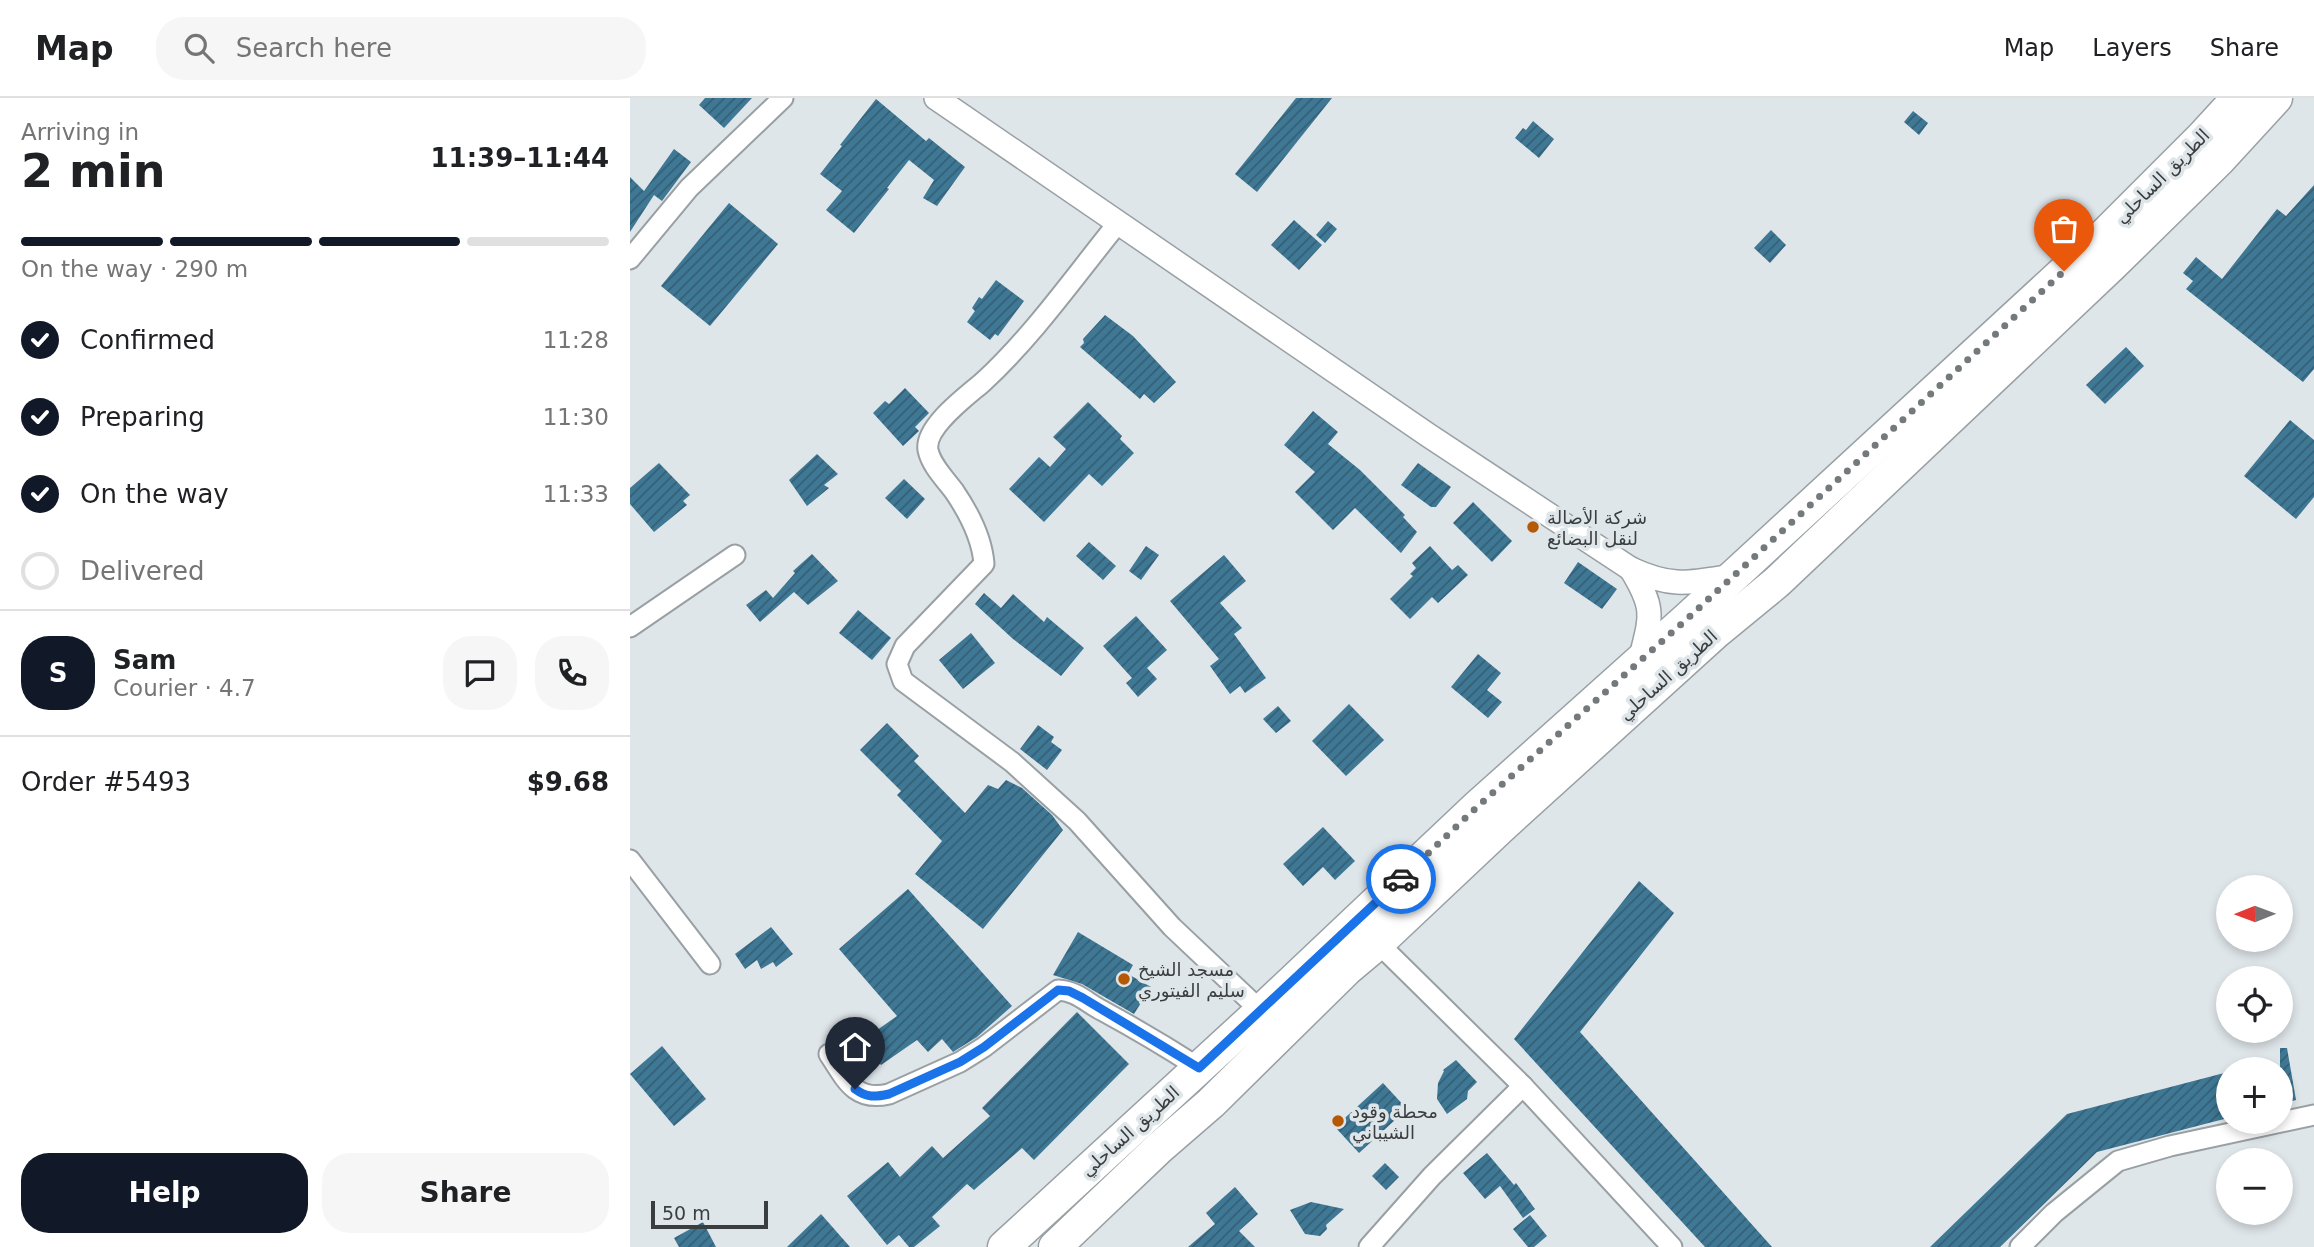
<!DOCTYPE html>
<meta charset="utf-8">
<style>
:root{--surface:#fff;--page:#f6f6f6;--text:#202124;--muted:#757577;--line:#e0e0e0;--accent:#111827}
body{margin:0;font-family:"DejaVu Sans",Cairo,sans-serif;background:var(--page);color:var(--text);height:100vh;display:flex;flex-direction:column;font-size:26px;white-space:nowrap}
*{box-sizing:border-box;margin:0}
p{font-size:23px;color:var(--muted)}
.icon{flex:none;width:38px;height:38px;fill:none;stroke:currentColor;stroke-width:2;stroke-linecap:round;stroke-linejoin:round}
.map{position:relative;flex:1;overflow:hidden}
.details{display:flex;flex-direction:column;background:var(--surface);width:630px}
.details>*{flex:none}
.needle{width:46px;rotate:269deg}
.controls{position:absolute;left:1586px;top:777px;display:grid;gap:14px}
.controls a{display:grid;place-items:center;width:77px;height:77px;border-radius:50%;background:var(--surface);box-shadow:0 4px 10px #0003;font-size:35px}
.scale{position:absolute;left:21px;bottom:18px;width:117px;box-sizing:border-box;padding-left:7px;border:4px solid #3b3e3f;border-top:0;font-size:19px;line-height:24px;white-space:nowrap;color:#3b3e3f;-webkit-text-stroke:5px #dfe6ea;paint-order:stroke}
.pin{position:absolute;display:grid;place-items:center;width:60px;height:60px;color:#fff;margin:-72px -30px;border-radius:50% 50% 50% 0;rotate:-45deg;box-shadow:0 0 7px #0007}
.pin .icon{rotate:45deg}
.courier{position:absolute;display:grid;place-items:center;width:70px;height:70px;margin:-35px;border:5px solid #1a73e8;border-radius:50%;background:#fff;color:#222;box-shadow:0 2px 9px #0007}
.overview em{font-style:normal;font-weight:800}
.overview div{display:flex;flex-direction:column-reverse}
.overview{display:flex;align-items:center;justify-content:space-between;height:119px;padding:0 21px}
h1{font-size:46px;font-weight:800;line-height:52px}
.bar{display:grid;grid-template-columns:repeat(4,1fr);gap:10px 7px;align-content:center;height:84px;padding:0 21px}
.bar i{height:9px;border-radius:5px;background:var(--line)}
.bar .on{background:var(--accent)}
.bar p{grid-column:span 4}
.line{display:flex;align-items:center;gap:18px;padding:0 21px;border-top:2px solid var(--line)}
.line div{flex:1}
.round{display:grid;place-items:center;flex:none;width:74px;height:74px;border-radius:28px;background:var(--page)}
ol{padding:0 21px;list-style:none}
li{display:flex;align-items:center;gap:21px;height:77px}
li p{margin-inline-start:auto}
li .icon{padding:7px;border-radius:50%;background:var(--accent);color:#fff;stroke-width:4}
li:last-child{color:var(--muted)}
li i{width:38px;height:38px;border:4px solid var(--line);border-radius:50%}
.cta{display:flex;gap:14px;margin-top:auto;padding:14px 21px}
.cta a{flex:1;height:80px;border-radius:28px;background:var(--accent);color:#fff;font-size:28px;font-weight:800;line-height:80px;text-align:center}
.cta a+a{background:var(--page);color:var(--text)}
header{display:flex;align-items:center;gap:42px;box-sizing:border-box;height:98px;padding:0 35px;background:var(--surface);border-bottom:2px solid var(--line)}
header strong{font-size:33px}
nav{display:flex;gap:38px;margin-inline-start:auto;font-size:24px}
.search{width:490px;height:63px;background:var(--page);display:flex;align-items:center;gap:18px;box-sizing:border-box;padding:0 24px;border-radius:28px;color:var(--muted);font-size:26px}
main{display:flex;flex:1;min-height:0}
.map>svg:first-child{display:block}
.building{fill:url(#building-hatch)}
.lines{fill:none;stroke-linecap:round;stroke-linejoin:round}
.minor-casing{stroke:#99a0a4;stroke-width:23}
.tertiary-casing{stroke:#99a0a4;stroke-width:26}
.trunk-casing{stroke:#99a0a4;stroke-width:35}
.minor{stroke:#fff;stroke-width:19}
.tertiary{stroke:#fff;stroke-width:23}
.trunk{stroke:#fff;stroke-width:32}
.done{stroke:#74797b;stroke-width:7;stroke-dasharray:0 12.6}
.route{stroke:#1a73e8;stroke-width:9}
.poi-dot{fill:#b65904;stroke:#dfe6ea;stroke-width:2.5}
.labels{text-anchor:middle;dominant-baseline:central;stroke-width:7;stroke-linejoin:round;paint-order:stroke}
.street-label{font-size:18px;fill:#3b3e3f;stroke:#dfe6ea}
.poi-label{font-size:18px;fill:#3b3e3f;stroke:#dfe6ea;text-anchor:start}
</style>
<header>
<strong>Map</strong>
<div class="search"><svg class="icon" aria-label="search" viewBox="0 0 24 24"><circle cx="10" cy="10" r="6"/><path d="M15 15l6 6"/></svg>Search here</div>
<nav><a>Map</a><a>Layers</a><a>Share</a></nav>
</header>
<main>
<section class="details">
<div class="overview"><div><h1>2 min</h1><p>Arriving in</p></div><em>11:39–11:44</em></div>
<div class="bar"><i class="on"></i><i class="on"></i><i class="on"></i><i></i><p>On the way · 290 m</p></div>
<ol>
<li><svg class="icon" aria-label="check" viewBox="0 0 24 24"><path d="M5 12l5 5 9-10"/></svg>Confirmed<p>11:28</p></li>
<li><svg class="icon" aria-label="check" viewBox="0 0 24 24"><path d="M5 12l5 5 9-10"/></svg>Preparing<p>11:30</p></li>
<li><svg class="icon" aria-label="check" viewBox="0 0 24 24"><path d="M5 12l5 5 9-10"/></svg>On the way<p>11:33</p></li>
<li><i></i>Delivered</li>
</ol>
<div class="line" style="height:126px"><b class="round" style="background:var(--accent);color:#fff">S</b><div><b>Sam</b><p>Courier · 4.7</p></div><a class="round"><svg class="icon" aria-label="chat" viewBox="0 0 24 24"><path d="M4 5h16v11H9l-5 4z"/></svg></a><a class="round"><svg class="icon" aria-label="phone" viewBox="0 0 24 24"><path d="M5 4h4l2 5-3 2q2 4 5 5l2-3 5 2v4C11 20 4 13 5 4z"/></svg></a></div>
<div class="line" style="height:91px"><div>Order #5493</div><b>$9.68</b></div>
<div class="cta"><a>Help</a><a>Share</a></div>
</section>
<div class="map">
<svg width="1684" height="1149" viewBox="0 0 1684 1149">
<defs>
<pattern id="building-hatch" width="6" height="6" patternUnits="userSpaceOnUse" patternTransform="scale(1.75)"><rect width="6" height="6" fill="#3f7895"/><path d="M-1 1l2-2M0 6l6-6M5 7l2-2" fill="none" stroke="#345f74"/></pattern>
</defs>
<rect width="100%" height="100%" fill="#dfe6ea"/>
<!-- building -->
<g class="building">
<path d="M75 0H122L94 30 69 7Z"/>
<path d="M666 0H702L627 94 605 76Z"/>
<path d="M246 1 296 43 299 40 335 69 307 108 293 100 304 82 279 62 257 90 259 91 224 135 196 112 212 93 190 76 212 48 210 47Z"/>
<path d="M1283 13 1298 25 1289 37 1274 24Z"/>
<path d="M903 23 924 41 909 60 885 40 893 30 896 32Z"/>
<path d="M44 51 61 64 32 103 24 97 0 134V79L14 93Z"/>
<path d="M1684 87V271L1673 284 1556 191 1563 183 1553 175 1566 159 1592 181 1647 111 1656 118Z"/>
<path d="M99 105 148 146 80 228 31 188Z"/>
<path d="M664 122 692 147 669 172 641 147Z"/>
<path d="M698 123 707 131 695 145 686 137Z"/>
<path d="M1141 132 1156 147 1140 165 1124 150Z"/>
<path d="M366 182 394 203 368 238 365 236 360 242 337 224 345 213 342 210 349 199 352 201Z"/>
<path d="M475 217 503 238 546 284 524 305 514 296 510 301 450 249 454 245 453 241Z"/>
<path d="M1496 249 1514 268 1475 306 1456 287Z"/>
<path d="M275 290 299 315 285 329 289 333 273 348 243 315 255 303 259 306Z"/>
<path d="M458 304 492 338 490 341 504 355 472 388 459 376 414 424 379 391 409 359 420 369 436 351 423 339Z"/>
<path d="M683 313 708 334 698 346 730 372 775 417 773 419 787 434 771 455 725 410 703 432 665 394 685 374 654 347Z"/>
<path d="M1660 322 1684 342V399L1666 421 1614 378Z"/>
<path d="M187 356 208 376 194 387 199 390 177 408 159 382Z"/>
<path d="M29 365 60 397 53 403 57 407 24 434 0 406V390Z"/>
<path d="M788 365 821 389 806 409H801L771 387Z"/>
<path d="M274 381 295 401 277 421 255 400Z"/>
<path d="M843 404 882 443 862 464 823 425Z"/>
<path d="M459 444 486 468 473 482 446 458Z"/>
<path d="M516 448 529 457 511 482 499 473Z"/>
<path d="M800 448 822 472 828 467 838 477 808 505 802 499 780 521 760 501 783 478 780 476 786 470 782 465Z"/>
<path d="M182 456 208 483 178 507 164 494 130 524 116 507 136 492 143 500 165 475 163 473Z"/>
<path d="M594 457 616 483 590 505 612 530 604 536 636 580 615 595 610 588 600 596 580 568 589 561 540 503Z"/>
<path d="M948 464 987 491 972 511 934 485Z"/>
<path d="M354 495 371 510 383 496 414 524 417 519 454 550 431 578 383 541 345 506Z"/>
<path d="M228 512 261 540 242 562 209 535Z"/>
<path d="M506 518 537 552 517 570 527 581 508 599 496 585 502 580 473 548Z"/>
<path d="M341 535 365 565 333 591 309 562Z"/>
<path d="M848 556 871 575 857 592 872 604 858 620 821 589Z"/>
<path d="M719 606 754 642 716 678 682 643Z"/>
<path d="M648 608 661 623 646 635 633 621Z"/>
<path d="M257 625 289 658 284 663 335 715 358 687 368 691 376 682 392 690 422 717 433 732 353 831 285 776 312 743 267 697 271 693 230 652Z"/>
<path d="M408 627 424 639 421 644 432 652 417 672 390 651Z"/>
<path d="M693 729 725 763 705 782 693 769 673 788 653 766Z"/>
<path d="M1009 783 1044 815 950 934 1142 1149H1075L884 941Z"/>
<path d="M278 791 382 908 347 939 323 954 312 941 298 954 287 942 251 967 233 942 267 918 209 851Z"/>
<path d="M141 829 163 856 146 869 143 864 131 871 127 862 115 871 105 856Z"/>
<path d="M448 834 503 867 498 876 521 889 504 916 452 886 423 877Z"/>
<path d="M447 914 499 966 404 1062 392 1050 344 1092 337 1086 302 1119 310 1128 284 1149H279L269 1137 257 1147 217 1098 258 1064 270 1079 302 1048 313 1060 360 1018 352 1010Z"/>
<path d="M32 948 76 1001 44 1028 0 976Z"/>
<path d="M1650 950H1657L1666 1002 1650 1006Z"/>
<path d="M826 962 847 984 838 993 837 1001 817 1016 807 1001 808 985 814 973 813 972Z"/>
<path d="M1598 974V1020L1467 1054 1370 1149H1300L1437 1016Z"/>
<path d="M753 985 777 1011 729 1055 705 1029Z"/>
<path d="M857 1055 884 1087 886 1085 905 1111 893 1120 870 1088 855 1101 833 1075Z"/>
<path d="M755 1065 769 1079 756 1092 742 1078Z"/>
<path d="M605 1089 628 1116 609 1133 625 1149H558L585 1126 576 1115Z"/>
<path d="M681 1104 714 1111 696 1127 697 1131 690 1138 675 1136 660 1112Z"/>
<path d="M191 1116 220 1149H157Z"/>
<path d="M900 1117 917 1138 904 1149H898L883 1131Z"/>
<path d="M73 1124 86 1149H49L44 1140Z"/>
</g>
<g class="lines">
<defs>
<g id="minor">
<path d="M488 125C445 178 403 238 353 284 337 298 294 329 298 352 301 367 315 381 324 393 339 415 352 439 354 466L275 548 267 566 273 583 382 664 447 723 542 829 631 913"/>
<path d="M0 161 59 90 153 0"/>
<path d="M0 529 105 457"/>
<path d="M0 762 80 866"/>
<path d="M748 845 893 988 1042 1149"/>
<path d="M199 956C216 982 225 1004 259 996L330 964 354 949 428 892C447 893 457 905 473 913 506 931 538 950 569 970"/>
<path d="M739 1149 802 1078 893 988"/>
<path d="M1390 1149 1424 1115 1488 1063 1540 1048 1684 1017"/>
</g>
<g id="tertiary">
<path d="M306 0 798 337 1001 471C1043 490 1058 485 1103 478"/>
<path d="M1001 471C1026 512 1021 518 1010 563"/>
</g>
<g id="trunk">
<path d="M374 1149 631 913 848 708 1058 520 1475 136 1572 39 1608 0"/>
<path d="M425 1149 529 1050 581 1005 717 871 748 845 870 730 1085 535 1147 484 1482 167 1590 61 1646 0"/>
</g>
</defs>
<!-- minor casing -->
<use href="#minor" class="minor-casing"/>
<!-- tertiary casing -->
<use href="#tertiary" class="tertiary-casing"/>
<!-- trunk casing -->
<use href="#trunk" class="trunk-casing"/>
<!-- minor -->
<use href="#minor" class="minor"/>
<!-- tertiary -->
<use href="#tertiary" class="tertiary"/>
<!-- trunk -->
<use href="#trunk" class="trunk"/>
</g>
<g class="lines">
<!-- done -->
<path class="done" d="M771 781 848 708 1058 520 1434 173"/>
<!-- route -->
<path class="route" d="M225 991C237 1000 245 999 259 996L330 964 354 949 428 892 439 893 453 900 569 970 771 781"/>
</g>
<!-- markers -->
<g class="poi-dot">
<circle cx="903" cy="429" r="7"/>
<circle cx="494" cy="881" r="7"/>
<circle cx="708" cy="1023" r="7"/>
</g>
<g class="labels">
<!-- street labels -->
<g class="street-label">
<text transform="translate(1532 78) rotate(-45)">الطريق الساحلي</text>
<text transform="translate(1038 577) rotate(-42)">الطريق الساحلي</text>
<text transform="translate(500 1033) rotate(-42)">الطريق الساحلي</text>
</g>
<!-- poi labels -->
<g class="poi-label">
<text x="917" y="419">شركة الأصالة<tspan x="917" dy="21">لنقل البضائع</tspan></text>
<text x="508" y="871">مسجد الشيخ<tspan x="508" dy="21">سليم الفيتوري</tspan></text>
<text x="722" y="1013">محطة وقود<tspan x="722" dy="21">الشيباني</tspan></text>
</g>
</g>
</svg>
<div class="controls">
<a><svg class="needle" viewBox="-14 -14 28 28"><path d="M0-13l5 13h-10z" fill="#e53935"/><path d="M0 13l5-13h-10z" fill="#757577"/></svg></a>
<a><svg class="icon" aria-label="locate" viewBox="0 0 24 24"><circle cx="12" cy="12" r="6"/><path d="M12 2v4M12 18v4M2 12h4M18 12h4"/></svg></a>
<a>+</a>
<a>−</a>
</div>
<div class="scale">50 m</div>
<div class="pin" style="left:1434px;top:173px;background:#ea580c"><svg class="icon" aria-label="bag" viewBox="0 0 24 24"><path d="M5 8h14l-1 12H6zM9 8a3 3 0 0 1 6 0"/></svg></div>
<div class="pin" style="left:225px;top:991px;background:#1f2937"><svg class="icon" aria-label="home" viewBox="0 0 24 24"><path d="M3 11l9-7 9 7M6 9v11h12V9"/></svg></div>
<div class="courier" style="left:771px;top:781px"><svg class="icon" aria-label="car" viewBox="0 0 24 24"><path d="M5 17H2v-5l4-1 3-4h7l3 4 3 1v5h-3M9 17h6M6 11h13"/><circle cx="7" cy="17" r="2"/><circle cx="17" cy="17" r="2"/></svg></div>
</div>
</main>
